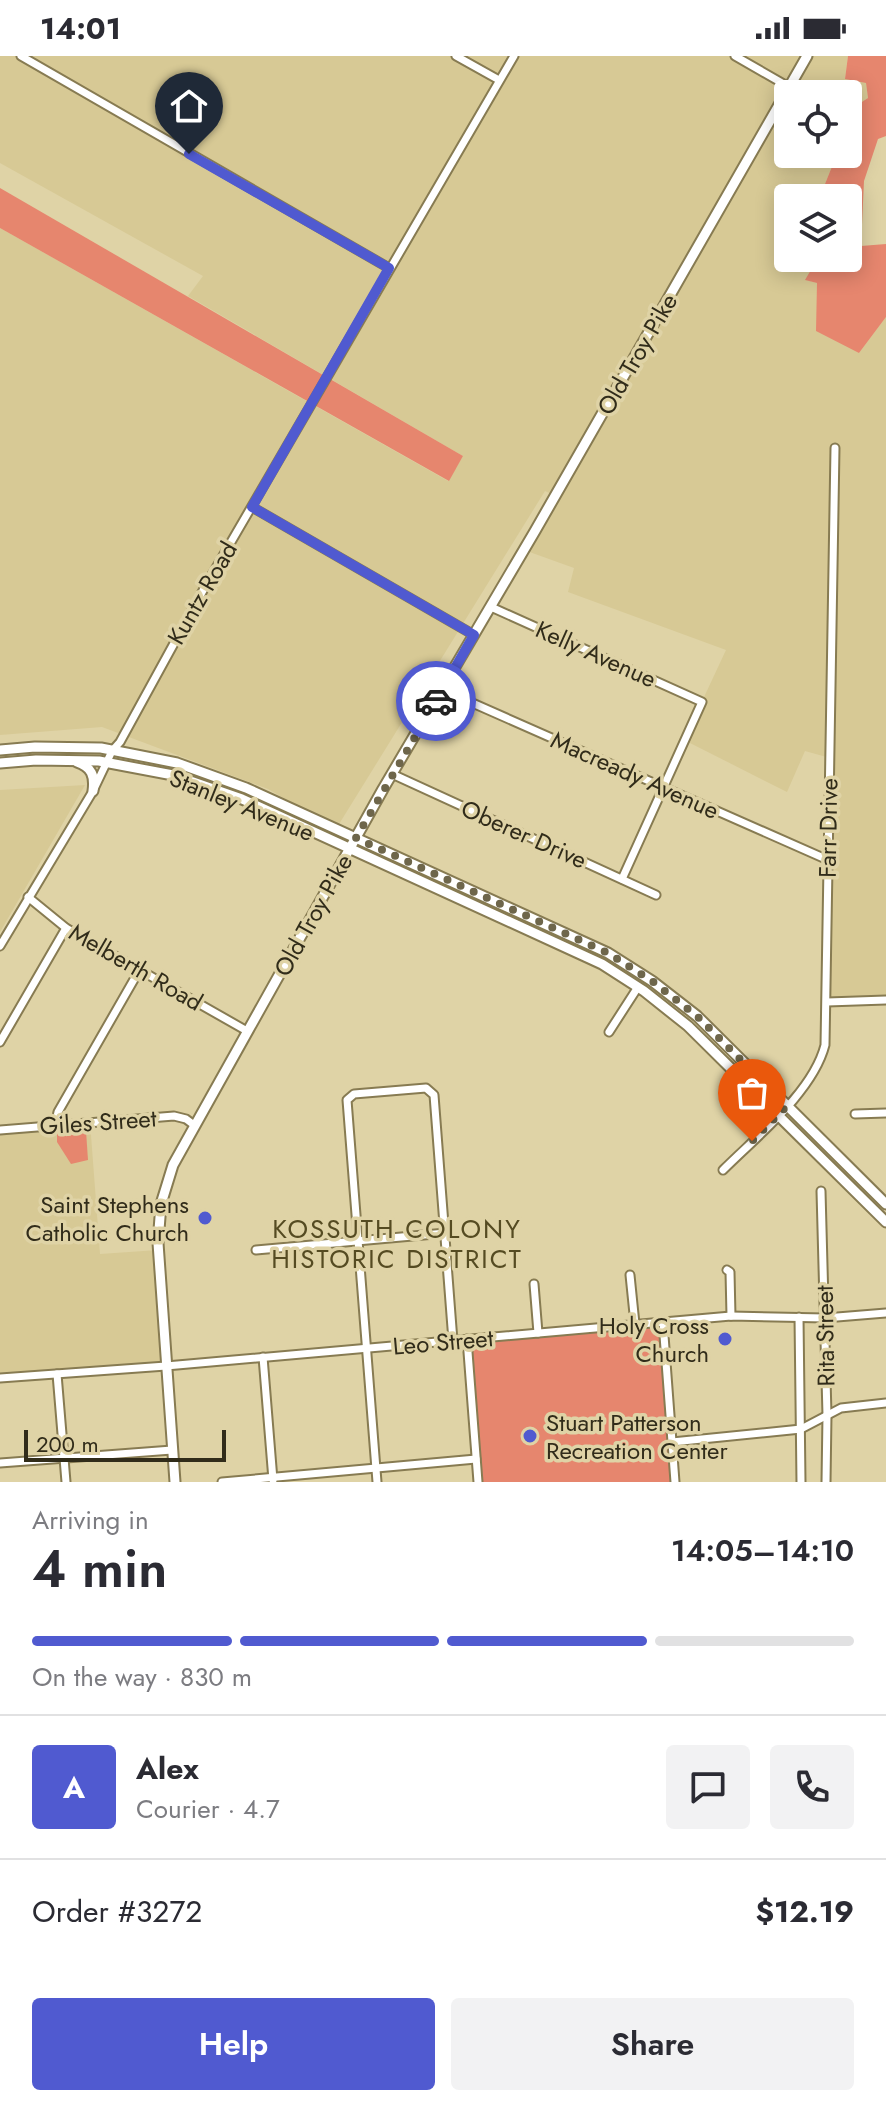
<!DOCTYPE html>
<meta charset="utf-8">
<style>
:root{--surface:#fff;--page:#f2f2f3;--text:#2b2b33;--muted:#7c7c81;--line:#e1e1e2;--accent:#505ad0}
body{margin:0;font-family:Jost,sans-serif;background:var(--page);color:var(--text);height:100vh;display:flex;flex-direction:column;font-size:30px;white-space:nowrap}
*{box-sizing:border-box;margin:0}
p{font-size:26px;color:var(--muted)}
.icon{flex:none;width:44px;height:44px;fill:none;stroke:currentColor;stroke-width:2;stroke-linecap:round;stroke-linejoin:round}
.map{position:relative;height:1426px;overflow:hidden}
.sheet{display:flex;flex-direction:column;background:var(--surface);flex:1}
.sheet>*{flex:none}
.tools{position:absolute;left:774px;top:24px;display:grid;gap:16px}
.tools a{display:grid;place-items:center;width:88px;height:88px;border-radius:8px;background:var(--surface);box-shadow:0 4px 20px #0003;font-size:40px}
.scale{position:absolute;left:24px;bottom:20px;width:202px;box-sizing:border-box;padding-left:8px;border:4px solid #312c1a;border-top:0;font-size:22px;line-height:28px;white-space:nowrap;color:#312c1a;-webkit-text-stroke:6px #dfd3a6;paint-order:stroke}
.pin{position:absolute;display:grid;place-items:center;width:68px;height:68px;color:#fff;margin:-82px -34px;border-radius:50% 50% 50% 0;rotate:-45deg;box-shadow:0 0 8px #0007}
.pin .icon{rotate:45deg}
.courier{position:absolute;display:grid;place-items:center;width:80px;height:80px;margin:-40px;border:6px solid #505ad0;border-radius:50%;background:#fff;color:#222;box-shadow:0 2px 10px #0007}
.summary em{font-style:normal;font-weight:600}
.summary div{display:flex;flex-direction:column-reverse}
.summary{display:flex;align-items:center;justify-content:space-between;height:136px;padding:0 32px}
h1{font-size:52px;font-weight:600;line-height:60px}
.bar{display:grid;grid-template-columns:repeat(4,1fr);gap:12px 8px;align-content:center;height:96px;padding:0 32px}
.bar i{height:10px;border-radius:6px;background:var(--line)}
.bar .active{background:var(--accent)}
.bar p{grid-column:span 4}
.line{display:flex;align-items:center;gap:20px;padding:0 32px;border-top:2px solid var(--line)}
.line div{flex:1}
.round{display:grid;place-items:center;flex:none;width:84px;height:84px;border-radius:8px;background:var(--page)}
.action{display:flex;gap:16px;margin-top:auto;padding:16px 32px}
.action a{flex:1;height:92px;border-radius:8px;background:var(--accent);color:#fff;font-size:32px;font-weight:600;line-height:92px;text-align:center}
.action a+a{background:var(--page);color:var(--text)}
.status{display:flex;justify-content:space-between;align-items:center;height:56px;padding:0 40px;background:var(--surface);direction:ltr}
.status svg{height:22px;fill:currentColor}
.map>svg:first-child{display:block}
.built{fill:#d7c995}
.green{fill:#e6866e}
.lines{fill:none;stroke-linecap:round;stroke-linejoin:round}
.minor-casing{stroke:#877b52;stroke-width:11}
.major-casing{stroke:#877b52;stroke-width:13}
.minor{stroke:#fff;stroke-width:7}
.major{stroke:#fff;stroke-width:9}
.done{stroke:#6e664b;stroke-width:8;stroke-dasharray:0 14.4}
.route{stroke:#505ad0;stroke-width:10}
.poi-dot{fill:#505ad0;stroke:#dfd3a6;stroke-width:3}
.labels{text-anchor:middle;dominant-baseline:central;stroke-width:7;stroke-linejoin:round;paint-order:stroke}
.street-label{font-size:24px;fill:#312c1a;stroke:#dfd3a6}
.poi-label{font-size:24px;fill:#312c1a;stroke:#dfd3a6;text-anchor:end}
.neighbourhood-label{font-size:26px;letter-spacing:2px;fill:#554b22;stroke:#dfd3a6}
</style>
<div class="status"><b>14:01</b><svg viewBox="0 0 49 12"><path d="M0 12V9h3v3zM5 12V6h3v6zM10 12V3h3v9zM15 12V0h3v12zM26 1h20v11H26zM47 4h2v5h-2z"/></svg></div>
<div class="map">
<svg width="886" height="1426" viewBox="0 0 886 1426">
<rect width="100%" height="100%" fill="#dfd3a6"/>
<!-- built -->
<g class="built">
<path d="M0 0H848L845 23 866 27 868 42 848 55V38H788V98H837L825 128V142H788V202H818L806 224 817 227 859 297 886 261V944L827 946 830 702 805 695 787 736 684 684 726 594 568 536 574 512 524 494 554 439 545 435 336 773 268 733 102 671 0 679V172L448 425 463 400 188 240 203 220 0 107Z"/>
<path d="M85 729 0 876V734Z"/>
<path d="M90 1066 100 1198 158 1194 166 1310 0 1322V1074Z"/>
</g>
<!-- green -->
<g class="green">
<path d="M848 0H886V80L878 83 864 125 861 190 886 188V261L859 297 816 275 817 227 805 224 818 202H848V142H825V128L837 98H848V55L868 42 866 27 845 23Z"/>
<path d="M0 132 463 400 449 425 0 172Z"/>
<path d="M86 1075 88 1104 71 1108 57 1086V1077Z"/>
<path d="M663 1266 675 1426H478L467 1283Z"/>
</g>
<g class="lines">
<defs>
<g id="minor">
<path d="M21 0 389 212"/>
<path d="M456 0 499 24"/>
<path d="M735 0 789 31"/>
<path d="M252 451 474 579"/>
<path d="M491 551 702 646 622 823"/>
<path d="M443 634 828 804"/>
<path d="M392 718 656 839"/>
<path d="M28 841 66 872 247 975"/>
<path d="M0 890 93 735 112 695 120 686 206 529 514 0"/>
<path d="M827 946 886 944"/>
<path d="M609 976 638 931"/>
<path d="M0 986 66 872"/>
<path d="M855 1058 886 1057"/>
<path d="M55 1069 58 1056 140 913"/>
<path d="M0 1074 174 1060 186 1063 194 1069"/>
<path d="M723 1114C757 1080 813 1036 825 989L835 392"/>
<path d="M821 1135 827 1359 826 1426"/>
<path d="M256 1194 446 1177"/>
<path d="M727 1214 730 1216 731 1260"/>
<path d="M630 1219 635 1268"/>
<path d="M534 1228 538 1277"/>
<path d="M799 1261 801 1426"/>
<path d="M663 1266 675 1426"/>
<path d="M467 1283 478 1426"/>
<path d="M263 1301 273 1424"/>
<path d="M57 1318 66 1426"/>
<path d="M0 1322 166 1310 731 1260 825 1262 886 1257"/>
<path d="M672 1386 801 1373 841 1352 886 1347"/>
<path d="M0 1407 172 1394"/>
<path d="M222 1426 476 1403"/>
<path d="M377 1426 347 1044 354 1038 426 1032 434 1039 453 1285"/>
</g>
<g id="major">
<path d="M0 694 35 691 101 692 177 707 246 732 608 897 652 925 697 960 886 1148"/>
<path d="M77 706C92 711 95 720 93 735"/>
<path d="M0 707 36 704 99 705 173 719 242 743 602 908 644 935 688 970 886 1166"/>
<path d="M175 1426 158 1187 161 1148 173 1109 383 733 535 475 807 0"/>
</g>
</defs>
<!-- minor casing -->
<use href="#minor" class="minor-casing"/>
<!-- major casing -->
<use href="#major" class="major-casing"/>
<!-- minor -->
<use href="#minor" class="minor"/>
<!-- major -->
<use href="#major" class="major"/>
</g>
<g class="lines">
<!-- done -->
<path class="done" d="M436 645 356 782 608 897 652 925 697 960 787 1050 752 1085"/>
<!-- route -->
<path class="route" d="M189 98 389 212 252 451 474 579 436 645"/>
</g>
<!-- markers -->
<g class="poi-dot">
<circle cx="205" cy="1162" r="8"/>
<circle cx="725" cy="1283" r="8"/>
<circle cx="530" cy="1380" r="8"/>
</g>
<g class="labels">
<!-- street labels -->
<g class="street-label">
<text transform="translate(637 298) rotate(-60)">Old Troy Pike</text>
<text transform="translate(202 537) rotate(-60)">Kuntz Road</text>
<text transform="translate(596 598) rotate(24)">Kelly Avenue</text>
<text transform="translate(635 719) rotate(24)">Macready Avenue</text>
<text transform="translate(242 749) rotate(22)">Stanley Avenue</text>
<text transform="translate(828 772) rotate(-89)">Farr Drive</text>
<text transform="translate(524 778) rotate(24)">Oberer Drive</text>
<text transform="translate(313 859) rotate(-61)">Old Troy Pike</text>
<text transform="translate(136 911) rotate(30)">Melberth Road</text>
<text transform="translate(98 1066) rotate(-4)">Giles Street</text>
<text transform="translate(825 1280) rotate(-91)">Rita Street</text>
<text transform="translate(443 1286) rotate(-5)">Leo Street</text>
</g>
<!-- poi labels -->
<g class="poi-label">
<text x="189" y="1148">Saint Stephens<tspan x="189" dy="28">Catholic Church</tspan></text>
<text x="709" y="1269">Holy Cross<tspan x="709" dy="28">Church</tspan></text>
<text x="546" y="1366" text-anchor="start">Stuart Patterson<tspan x="546" dy="28">Recreation Center</tspan></text>
</g>
<!-- neighbourhood labels -->
<g class="neighbourhood-label">
<text x="397" y="1173">KOSSUTH COLONY<tspan x="397" dy="30">HISTORIC DISTRICT</tspan></text>
</g>
</g>
</svg>
<div class="tools">
<a><svg class="icon" aria-label="locate" viewBox="0 0 24 24"><circle cx="12" cy="12" r="6"/><path d="M12 2v4M12 18v4M2 12h4M18 12h4"/></svg></a>
<a><svg class="icon" aria-label="layers" viewBox="0 0 24 24"><path d="M12 4l9 5-9 5-9-5zM3 14l9 5 9-5"/></svg></a>
</div>
<div class="scale">200 m</div>
<div class="pin" style="left:752px;top:1085px;background:#ea580c"><svg class="icon" aria-label="bag" viewBox="0 0 24 24"><path d="M5 8h14l-1 12H6zM9 8a3 3 0 0 1 6 0"/></svg></div>
<div class="pin" style="left:189px;top:98px;background:#1f2937"><svg class="icon" aria-label="home" viewBox="0 0 24 24"><path d="M3 11l9-7 9 7M6 9v11h12V9"/></svg></div>
<div class="courier" style="left:436px;top:645px"><svg class="icon" aria-label="car" viewBox="0 0 24 24"><path d="M5 17H2v-5l4-1 3-4h7l3 4 3 1v5h-3M9 17h6M6 11h13"/><circle cx="7" cy="17" r="2"/><circle cx="17" cy="17" r="2"/></svg></div>
</div>
<section class="sheet">
<div class="summary"><div><h1>4 min</h1><p>Arriving in</p></div><em>14:05–14:10</em></div>
<div class="bar"><i class="active"></i><i class="active"></i><i class="active"></i><i></i><p>On the way · 830 m</p></div>
<div class="line" style="height:144px"><b class="round" style="background:var(--accent);color:#fff">A</b><div><b>Alex</b><p>Courier · 4.7</p></div><a class="round"><svg class="icon" aria-label="chat" viewBox="0 0 24 24"><path d="M4 5h16v11H9l-5 4z"/></svg></a><a class="round"><svg class="icon" aria-label="phone" viewBox="0 0 24 24"><path d="M5 4h4l2 5-3 2q2 4 5 5l2-3 5 2v4C11 20 4 13 5 4z"/></svg></a></div>
<div class="line" style="height:104px"><div>Order #3272</div><b>$12.19</b></div>
<div class="action"><a>Help</a><a>Share</a></div>
</section>
